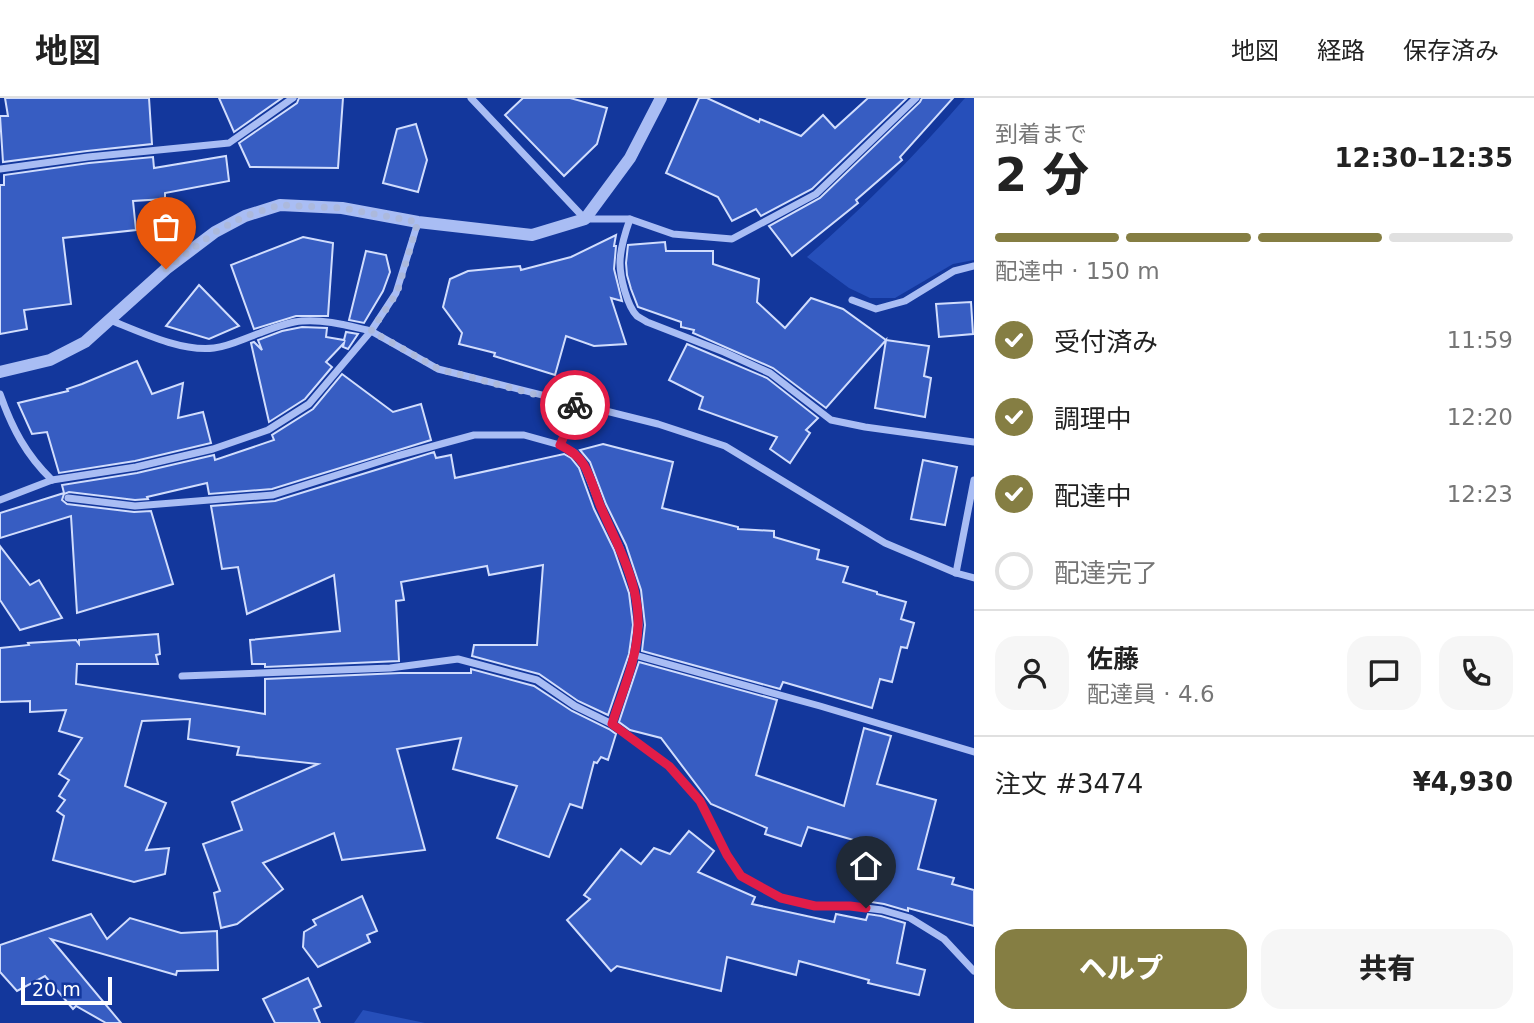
<!DOCTYPE html>
<html lang="ja">
<meta charset="utf-8">
<style>
:root{--surface:#fff;--page:#f6f6f6;--text:#222;--muted:#767676;--line:#e0e0e0;--accent:#857e43}
body{margin:0;font-family:"DejaVu Sans","Noto Sans JP",sans-serif;background:var(--page);color:var(--text);height:100vh;display:flex;flex-direction:column;font-size:26px;white-space:nowrap}
*{box-sizing:border-box;margin:0}
p{font-size:23px;color:var(--muted)}
.icon{flex:none;width:38px;height:38px;fill:none;stroke:currentColor;stroke-width:2;stroke-linecap:round;stroke-linejoin:round}
.map{position:relative;flex:1;overflow:hidden}
.details{display:flex;flex-direction:column;background:var(--surface);width:560px}
.details>*{flex:none}
.scale{position:absolute;left:21px;bottom:18px;width:91px;box-sizing:border-box;padding-left:7px;border:4px solid #fff;border-top:0;font-size:19px;line-height:24px;white-space:nowrap;color:#fff;-webkit-text-stroke:5px #13379c;paint-order:stroke}
.pin{position:absolute;display:grid;place-items:center;width:60px;height:60px;color:#fff;margin:-72px -30px;border-radius:50% 50% 50% 0;rotate:-45deg;box-shadow:0 0 7px #0007}
.pin .icon{rotate:45deg}
.courier{position:absolute;display:grid;place-items:center;width:70px;height:70px;margin:-35px;border:5px solid #e11d48;border-radius:50%;background:#fff;color:#222;box-shadow:0 2px 9px #0007}
.head em{font-style:normal;font-weight:800}
.head div{display:flex;flex-direction:column-reverse}
.head{display:flex;align-items:center;justify-content:space-between;height:119px;padding:0 21px}
h1{font-size:46px;font-weight:800;line-height:52px}
.bar{display:grid;grid-template-columns:repeat(4,1fr);gap:10px 7px;align-content:center;height:84px;padding:0 21px}
.bar i{height:9px;border-radius:5px;background:var(--line)}
.bar .on{background:var(--accent)}
.bar p{grid-column:span 4}
.line{display:flex;align-items:center;gap:18px;padding:0 21px;border-top:2px solid var(--line)}
.line div{flex:1}
.round{display:grid;place-items:center;flex:none;width:74px;height:74px;border-radius:21px;background:var(--page)}
ol{padding:0 21px;list-style:none}
li{display:flex;align-items:center;gap:21px;height:77px}
li p{margin-inline-start:auto}
li .icon{padding:7px;border-radius:50%;background:var(--accent);color:#fff;stroke-width:4}
li:last-child{color:var(--muted)}
li i{width:38px;height:38px;border:4px solid var(--line);border-radius:50%}
.primary-button{display:flex;gap:14px;margin-top:auto;padding:14px 21px}
.primary-button a{flex:1;height:80px;border-radius:21px;background:var(--accent);color:#fff;font-size:28px;font-weight:800;line-height:80px;text-align:center}
.primary-button a+a{background:var(--page);color:var(--text)}
header{display:flex;align-items:center;gap:42px;box-sizing:border-box;height:98px;padding:0 35px;background:var(--surface);border-bottom:2px solid var(--line)}
header strong{font-size:33px}
nav{display:flex;gap:38px;margin-inline-start:auto;font-size:24px}
main{display:flex;flex:1;min-height:0}
.map>svg:first-child{display:block}
.green{fill:#264fba}
.building{fill:#375dc2;stroke:#d1ddfd;stroke-width:2}
.lines{fill:none;stroke-linecap:round;stroke-linejoin:round}
.minor{stroke:#a9bdf4;stroke-width:7}
.tertiary{stroke:#a9bdf4;stroke-width:12}
.done{stroke:#acb9dc;stroke-width:7;stroke-dasharray:0 12.6}
.route{stroke:#e11d48;stroke-width:9}
</style>
<header>
<strong>地図</strong>
<nav><a>地図</a><a>経路</a><a>保存済み</a></nav>
</header>
<main>
<div class="map">
<svg width="974" height="925" viewBox="0 0 974 925">
<rect width="100%" height="100%" fill="#13379c"/>
<!-- green -->
<g class="green">
<path d="M965 0H974V162L953 166 895 200H870L849 190 807 159C864 109 916 57 965 0Z"/>
<path d="M363 912 425 925H354Z"/>
</g>
<!-- building -->
<g class="building">
<path d="M5 0H149L152 46 87 53 3 64 0 18H8Z"/>
<path d="M219 0H282L234 34Z"/>
<path d="M299 0H343L338 70 250 69 239 45 297 5Z"/>
<path d="M523 0H570L607 10 597 46 564 78 505 17Z"/>
<path d="M699 0H707L759 24 760 21 801 38 823 17 835 30 868 0H907L812 91 761 118 756 111 732 123 718 99 666 75Z"/>
<path d="M922 0H953L900 59 902 62 856 102 858 105 792 158 769 128 820 100 920 4Z"/>
<path d="M416 26 427 62 418 94 383 85 397 31Z"/>
<path d="M226 58 229 83 165 95V101L133 103 136 132 63 140 71 206 24 212 27 231 0 236V87H4V77L89 65 153 59 154 70Z"/>
<path d="M616 137 614 148H616L614 171 622 203 611 200 626 246 594 248 566 238 555 277 494 258 495 255 459 246 462 235 443 209 450 181 468 173 520 168 521 172 571 159Z"/>
<path d="M303 139 333 145 328 218H296L254 231 231 167Z"/>
<path d="M665 144 666 153H713V166L759 181 757 204 785 230 811 200 843 211 886 242 929 248 924 278 931 280 925 319 875 310 886 242 826 310 773 270 693 235 694 232 681 229V224L638 209 631 191 627 177 626 165 628 147Z"/>
<path d="M366 153 386 157 390 174 383 193 364 225 349 222Z"/>
<path d="M199 187 239 228 209 241 166 228Z"/>
<path d="M971 204 973 236 939 239 936 206Z"/>
<path d="M302 229 327 230 326 239 344 242 346 234 358 236 348 251 343 249 344 245 326 264 332 269 305 301 269 324 251 245 254 244 262 252 258 242 282 233Z"/>
<path d="M687 246 767 280 818 320 806 332 810 335 790 365 770 351 777 339 699 311 703 299 669 282Z"/>
<path d="M137 263 152 296 183 285 178 320 203 314 211 345 135 363 59 375 47 334 32 336 18 305 68 293 67 291 82 286Z"/>
<path d="M342 276 393 314 421 306 431 342 272 391 209 396 207 385 147 399 148 401 135 402 69 394 64 396 62 402 67 406 134 414 151 413 173 486 77 515 71 418 0 440V415L64 395 62 387 137 375 214 357 215 362 274 342 272 337 313 311Z"/>
<path d="M603 346 673 364 662 410 738 429V431L774 433V439L819 452 817 461 848 469 843 484 877 494V496L906 504 901 521 914 525 907 550 901 549 892 584 880 581 872 610 783 584 780 591 642 553 645 527 641 492 626 447 606 406 590 364 580 352Z"/>
<path d="M434 354 436 360 451 357 455 380 564 356 571 360 579 370 594 411 614 452 629 495 633 527 629 556 608 617 578 603 539 576 472 558 474 547H537L543 467 489 477 487 468 401 484 404 502 396 503 399 563 265 569V566H252L250 542 340 533 334 477 247 516 238 469 222 471 211 408 275 403Z"/>
<path d="M923 362 957 369 945 427 911 421Z"/>
<path d="M0 448 30 487 39 482 62 520 20 532 0 502Z"/>
<path d="M158 536 160 556 156 557 158 566H77L76 586 265 616V581L400 575H471V571L534 588 572 613 609 631 616 636 608 662 601 659 597 665 594 664 582 710 570 706 549 759 497 740 517 688 453 671 461 640 397 651 425 752 342 762 334 735 263 765 283 791 237 826 221 830 214 795 220 793 203 746 242 732 232 704 318 666 237 657 239 649 188 641 190 621 142 623 125 688 166 705 146 752 169 750 165 776 134 784 53 762 64 718 57 713 65 702 59 698 69 682 59 676 82 640 59 633 66 612 30 614V603L0 604V550L29 547 28 545 76 542 79 546V542Z"/>
<path d="M639 564 777 602 756 677 844 708 864 630 891 638 877 686 936 702 918 771 954 780 952 786 974 792V828L908 810V813L884 806 871 804 885 751 808 729 801 748 765 736 767 730 711 706 661 640 630 632 619 624Z"/>
<path d="M689 733 714 753 698 774 755 799 752 806 834 824 836 816 866 822 868 816 881 818 905 825 897 865 925 872 919 897 868 885 869 882 799 863 796 877 727 859 721 893 617 868 611 873 567 822 590 801 584 797 621 751 641 766 654 750 670 756Z"/>
<path d="M362 798 377 833 367 837 370 844 318 869 303 849 304 834 316 827 313 822Z"/>
<path d="M91 816 107 841 130 820 181 835 217 833 218 872 177 873 176 877 51 841 121 925H106L76 908 73 911 45 878 17 893 0 874V847Z"/>
<path d="M308 880 321 908 314 911 320 925H275L263 901Z"/>
</g>
<g class="lines">
<!-- minor -->
<g class="minor">
<path d="M471 0 585 121H630L673 136 732 141 816 96 916 0"/>
<path d="M0 71 88 59 229 45 293 0"/>
<path d="M630 121C625 135 620 150 620 165 620 179 627 208 637 218 640 220 644 222 647 224L724 254 770 275 831 322 865 329 974 344"/>
<path d="M418 124 396 195 371 233 438 271 658 326 725 348 885 445 956 475 974 480"/>
<path d="M852 202 876 211 905 203 954 173 974 168"/>
<path d="M0 296C12 330 26 357 52 382"/>
<path d="M560 347 578 307"/>
<path d="M68 400 135 408 273 397 397 358 474 337H524L560 347 575 355 584 367 600 408 620 450 635 494 639 527 635 557 612 626"/>
<path d="M0 402 52 382 136 369 213 351 268 332 309 306 371 233C349 228 325 221 302 223 288 224 273 230 260 235 245 240 230 248 214 250 182 254 140 234 110 222"/>
<path d="M956 475 974 382"/>
<path d="M635 557 820 608 974 654"/>
<path d="M182 578 390 570 458 561 537 582 575 608 612 626 669 668 700 703 727 757 741 778 781 800 815 808H850L882 812 910 820 944 841 974 873"/>
</g>
<!-- tertiary -->
<path class="tertiary" d="M0 274 50 262 85 244 166 171 215 134 245 118 280 107 342 110 418 124 532 137 585 121 630 60 661 0"/>
</g>
<g class="lines">
<!-- done -->
<path class="done" d="M166 171 215 134 245 118 280 107 342 110 418 124 397 195 371 233 439 271 575 307"/>
<!-- route -->
<path class="route" d="M575 307H578L560 347C570 352 578 357 584 367 591 379 595 394 600 407 616 445 640 485 638 528 637 562 622 594 612 626L669 668 700 703 727 757 741 778 781 800 815 808H850L866 810"/>
</g>
</svg>
<div class="scale">20 m</div>
<div class="pin" style="left:166px;top:171px;background:#ea580c"><svg class="icon" aria-label="bag" viewBox="0 0 24 24"><path d="M5 8h14l-1 12H6zM9 8a3 3 0 0 1 6 0"/></svg></div>
<div class="pin" style="left:866px;top:810px;background:#1f2937"><svg class="icon" aria-label="home" viewBox="0 0 24 24"><path d="M3 11l9-7 9 7M6 9v11h12V9"/></svg></div>
<div class="courier" style="left:575px;top:307px"><svg class="icon" aria-label="bike" viewBox="0 0 24 24"><circle cx="6" cy="16" r="4"/><circle cx="18" cy="16" r="4"/><path d="M6 16l4-8h5l3 8M10 8l3 8H6M13 5h3"/></svg></div>
</div>
<section class="details">
<div class="head"><div><h1>2 分</h1><p>到着まで</p></div><em>12:30–12:35</em></div>
<div class="bar"><i class="on"></i><i class="on"></i><i class="on"></i><i></i><p>配達中 · 150 m</p></div>
<ol>
<li><svg class="icon" aria-label="check" viewBox="0 0 24 24"><path d="M5 12l5 5 9-10"/></svg>受付済み<p>11:59</p></li>
<li><svg class="icon" aria-label="check" viewBox="0 0 24 24"><path d="M5 12l5 5 9-10"/></svg>調理中<p>12:20</p></li>
<li><svg class="icon" aria-label="check" viewBox="0 0 24 24"><path d="M5 12l5 5 9-10"/></svg>配達中<p>12:23</p></li>
<li><i></i>配達完了</li>
</ol>
<div class="line" style="height:126px"><a class="round"><svg class="icon" aria-label="person" viewBox="0 0 24 24"><circle cx="12" cy="8" r="4"/><path d="M4 21q1-7 8-7t8 7"/></svg></a><div><b>佐藤</b><p>配達員 · 4.6</p></div><a class="round"><svg class="icon" aria-label="chat" viewBox="0 0 24 24"><path d="M4 5h16v11H9l-5 4z"/></svg></a><a class="round"><svg class="icon" aria-label="phone" viewBox="0 0 24 24"><path d="M5 4h4l2 5-3 2q2 4 5 5l2-3 5 2v4C11 20 4 13 5 4z"/></svg></a></div>
<div class="line" style="height:91px"><div>注文 #3474</div><b>¥4,930</b></div>
<div class="primary-button"><a>ヘルプ</a><a>共有</a></div>
</section>
</main>
